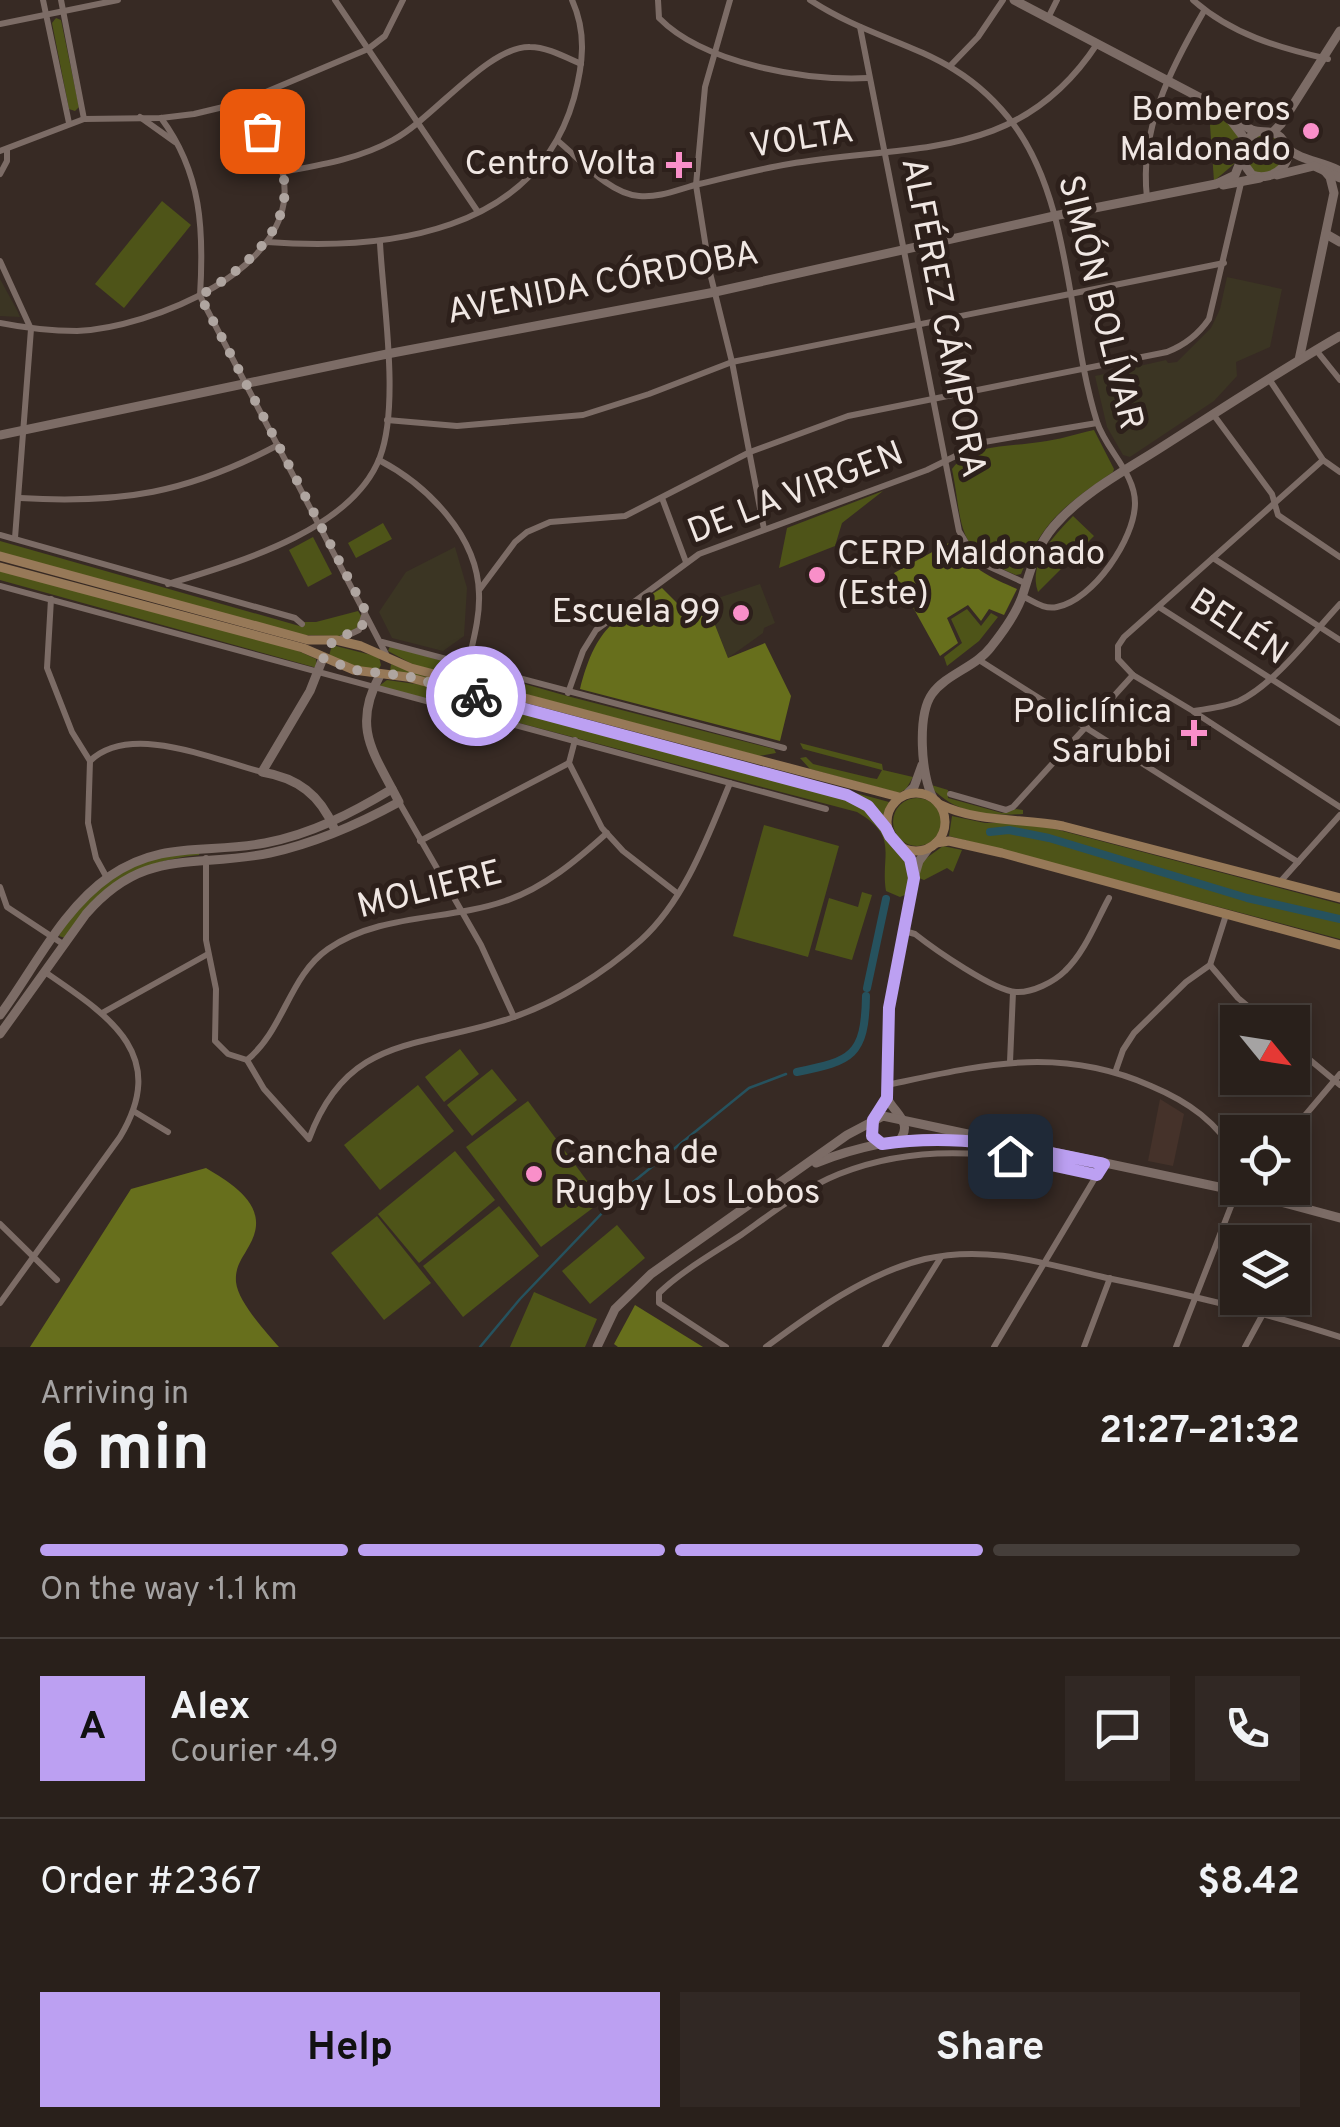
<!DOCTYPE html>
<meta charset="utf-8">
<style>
:root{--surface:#29201b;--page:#312824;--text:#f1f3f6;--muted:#a5a3a3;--line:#453e3a;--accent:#bca0f2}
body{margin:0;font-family:Overpass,sans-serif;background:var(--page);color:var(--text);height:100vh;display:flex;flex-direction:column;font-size:38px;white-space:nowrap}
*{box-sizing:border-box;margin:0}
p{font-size:32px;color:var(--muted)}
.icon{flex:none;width:55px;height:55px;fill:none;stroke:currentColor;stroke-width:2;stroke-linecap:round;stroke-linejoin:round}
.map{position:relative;height:1347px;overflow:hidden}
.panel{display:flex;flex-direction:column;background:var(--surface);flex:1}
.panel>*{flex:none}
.needle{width:65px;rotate:120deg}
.fabs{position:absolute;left:1220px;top:1005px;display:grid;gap:20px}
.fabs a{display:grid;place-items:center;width:90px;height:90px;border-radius:0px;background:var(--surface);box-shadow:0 5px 15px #0003,0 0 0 2px var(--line);font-size:50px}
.pin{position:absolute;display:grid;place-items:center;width:85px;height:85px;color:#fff;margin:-42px;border-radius:20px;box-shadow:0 5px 15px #0006}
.courier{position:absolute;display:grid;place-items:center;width:100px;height:100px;margin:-50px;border:8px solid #bca0f2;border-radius:50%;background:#fff;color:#222;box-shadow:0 2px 12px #0007}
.head em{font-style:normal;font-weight:700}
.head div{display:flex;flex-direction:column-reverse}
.head{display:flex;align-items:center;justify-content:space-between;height:170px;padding:0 40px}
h1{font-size:65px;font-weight:700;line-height:75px}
.bar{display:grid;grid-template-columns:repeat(4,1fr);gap:15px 10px;align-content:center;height:120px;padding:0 40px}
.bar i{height:12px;border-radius:8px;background:var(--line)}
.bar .active{background:var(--accent)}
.bar p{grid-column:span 4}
.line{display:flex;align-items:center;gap:25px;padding:0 40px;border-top:2px solid var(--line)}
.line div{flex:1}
.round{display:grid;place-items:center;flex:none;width:105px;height:105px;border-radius:0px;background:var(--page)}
.action{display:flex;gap:20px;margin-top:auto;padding:20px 40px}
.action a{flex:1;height:115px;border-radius:0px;background:var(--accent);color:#111;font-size:40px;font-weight:700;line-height:115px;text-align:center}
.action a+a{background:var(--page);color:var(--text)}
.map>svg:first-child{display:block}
.built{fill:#45322a}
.education{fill:#3b3523}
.green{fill:#4e5418}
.forest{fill:#676f1c}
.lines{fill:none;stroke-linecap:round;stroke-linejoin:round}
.stream{stroke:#26525e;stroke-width:2.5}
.canal{stroke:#26525e;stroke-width:8}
.minor{stroke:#7c6c66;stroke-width:6}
.tertiary{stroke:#7c6c66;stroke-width:9}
.secondary{stroke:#977958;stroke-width:9}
.done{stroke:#afa5a0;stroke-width:10;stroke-dasharray:0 18}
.route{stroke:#bca0f2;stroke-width:12}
.poi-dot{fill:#f98fc9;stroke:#2d201b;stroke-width:4}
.labels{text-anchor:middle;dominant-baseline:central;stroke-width:10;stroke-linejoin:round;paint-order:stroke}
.poi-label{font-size:35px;fill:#f0e7e3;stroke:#2d201b;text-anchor:end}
.street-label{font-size:35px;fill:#f0e7e3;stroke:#2d201b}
</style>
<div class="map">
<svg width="1340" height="1347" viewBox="0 0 1340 1347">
<rect width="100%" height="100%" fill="#372a24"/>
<!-- built -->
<path class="built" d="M1160 1099 1184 1114 1173 1166 1148 1161Z"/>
<!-- education -->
<g class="education">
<path d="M1227 277 1282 289 1270 347 1236 362 1237 376 1214 401 1130 457 1123 455 1107 427 1095 376 1166 360 1168 363 1177 362 1211 328 1220 309Z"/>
<path d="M0 279 17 310 20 317 0 316Z"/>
<path d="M455 547 467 588 464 636 443 651 392 638 379 612 406 572Z"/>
<path d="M760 584 775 623 764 628 763 633 728 658 706 602Z"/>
</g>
<!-- green -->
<g class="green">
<path d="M56 18 61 20 79 107 75 111 69 109 52 23Z"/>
<path d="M1209 111 1225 121 1240 136 1234 164 1214 181Z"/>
<path d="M1260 131H1268L1287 148 1278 173 1252 175 1240 151Z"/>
<path d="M162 201 191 225 124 308 95 284Z"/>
<path d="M1094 430 1114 469 1113 472C1065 505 1044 519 1021 574L1016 575C954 549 964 529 952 469 971 443 1011 447 1040 442 1058 440 1076 434 1094 430Z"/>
<path d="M883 491 842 523 835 546 779 568 787 528Z"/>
<path d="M1073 516 1094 536 1038 592C1028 562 1053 537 1073 516Z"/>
<path d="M383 523 392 539 356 558 348 543Z"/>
<path d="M313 537 332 574 308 587 289 550Z"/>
<path d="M0 541 303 627 304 622H316L358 611 362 617 358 628 339 636 303 635 0 554Z"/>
<path d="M0 571 294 649 316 659 317 668 0 580Z"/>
<path d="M967 609 981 626 991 613 998 617 979 641 947 666 944 657 962 643 951 619Z"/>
<path d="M332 645 379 657 381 665 379 669H358L329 656Z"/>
<path d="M390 646 567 696 774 749 776 753 759 756 414 665 388 651Z"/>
<path d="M391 664 421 675 889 802 882 817 872 805 848 792 390 671Z"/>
<path d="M387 680 430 686 845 798 869 812 891 846 907 858 910 865 907 894 900 897 886 891C880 855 900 837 857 812L379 686Z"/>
<path d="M800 743 882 764 883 770 913 777 906 789 899 793 810 769 800 758 806 757 813 764 871 778 877 779 882 770 803 749Z"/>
<path d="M928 784 948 790V798L1002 813 1016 809 1023 810V814C986 816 954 814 928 784Z"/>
<circle cx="917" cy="822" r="24"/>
<path d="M952 816 985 823H1032L1340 904V939L949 836Z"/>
<path d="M764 825 839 846 808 957 733 936Z"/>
<path d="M943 846 962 850 953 872 947 868 924 880 919 878 921 862Z"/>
<path d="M200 852 199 855C135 861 101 887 65 938L59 936C75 906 112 870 146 860 163 855 183 855 200 852Z"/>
<path d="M862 892 872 895 852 960 815 950 829 898 858 907Z"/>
<path d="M460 1049 479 1074 444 1102 425 1077Z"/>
<path d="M492 1069 517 1100 472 1136 447 1105Z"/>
<path d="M418 1085 454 1131 380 1190 344 1145Z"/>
<path d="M528 1101 602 1201 541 1247 466 1147Z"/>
<path d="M455 1151 495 1200 419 1263 378 1214Z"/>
<path d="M499 1206 539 1256 463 1317 423 1266Z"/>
<path d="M377 1216 431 1283 384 1320 331 1253Z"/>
<path d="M617 1225 645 1258 590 1304 562 1271Z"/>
<path d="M534 1292 597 1319 585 1347H510Z"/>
</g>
<!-- forest -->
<g class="forest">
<path d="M956 539C967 568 990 577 1017 589L1004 615 989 609 981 621 968 605 947 618 958 643 940 656 894 573Z"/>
<path d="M662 588 686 612 706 602 728 658 765 643 791 696 780 741 580 689C595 631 612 619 662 588Z"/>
<path d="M206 1168C234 1185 272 1207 249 1246 242 1259 235 1266 236 1282 238 1302 266 1332 279 1347H30L131 1189Z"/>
<path d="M635 1305 703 1347H618L614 1344Z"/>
</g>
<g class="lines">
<!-- stream -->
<path class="stream" d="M480 1347 520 1299 627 1187 749 1088 786 1074"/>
<!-- canal -->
<g class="canal">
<path d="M990 832 1009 830 1049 838 1247 898 1340 919"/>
<path d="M867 988 886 899"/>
<path d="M797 1072C852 1061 865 1056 866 996"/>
</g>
<!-- minor -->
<g class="minor">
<path d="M43 0 69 123"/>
<path d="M61 0 84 119"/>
<path d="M335 0 478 212"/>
<path d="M658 0 659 18C704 64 806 81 868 78"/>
<path d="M730 0 705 87 696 185 710 273 732 362 764 529"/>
<path d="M810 0C885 49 955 45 1014 125 1072 203 1068 331 1097 422 1106 450 1135 473 1135 503 1135 539 1093 600 1057 607 1044 610 1033 601 1022 596"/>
<path d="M1193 0C1231 34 1279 48 1328 59"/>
<path d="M1048 18 1057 0"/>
<path d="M0 24 118 0"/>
<path d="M860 27 959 531 977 561 1025 583"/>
<path d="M951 65 978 37 1003 0"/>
<path d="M140 117 175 142"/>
<path d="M161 118C202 173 204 231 200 296L387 656"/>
<path d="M558 141C580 159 609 194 639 196 660 198 679 189 699 184 729 177 759 169 789 164 912 143 1019 163 1097 44"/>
<path d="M0 151 84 119 161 118 194 114 240 103 368 49 385 36 403 0"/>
<path d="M282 172C320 165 359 159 393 140 434 118 488 46 530 47 547 47 565 57 581 64"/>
<path d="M0 174 7 161V149"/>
<path d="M1147 198C1139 129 1171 68 1204 11"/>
<path d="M267 242C387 251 536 233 574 98 583 64 587 33 572 0"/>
<path d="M0 261 31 329 15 538"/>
<path d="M0 323C25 328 51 331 77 331 149 328 302 269 283 175 277 148 257 124 240 103"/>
<path d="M1316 350 1340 380"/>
<path d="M1269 379 1323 460 1340 472"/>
<path d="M1213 414 1272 494 1278 515 1340 557"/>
<path d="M387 420 457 426 583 415 649 394 732 362 1224 263"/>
<path d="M379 460C427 485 478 536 479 594 480 617 473 641 468 664"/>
<path d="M1323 460 1124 637 1118 646V659L1133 675 1193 711C1208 709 1225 707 1239 701 1275 684 1312 634 1340 604"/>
<path d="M20 498C121 504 188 493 278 445"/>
<path d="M662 498 686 562"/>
<path d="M0 535 295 618 302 624"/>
<path d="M1213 558 1340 640"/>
<path d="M168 584C236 563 352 531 380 457 400 404 383 302 380 243"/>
<path d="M0 586 826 809"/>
<path d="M480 589 515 542 527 532 550 522 625 516 750 452 848 416 1167 352C1185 345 1198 335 1209 319L1241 183"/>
<path d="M51 599 47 668 72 732 90 761 88 823 96 858 107 878"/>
<path d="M1159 607 1340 723"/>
<path d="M338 640 359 630 365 613"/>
<path d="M382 642 784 748"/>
<path d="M979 660 1298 862"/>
<path d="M568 693 583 651 596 630 699 554 927 470 984 442 1097 423"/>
<path d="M1194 712 1340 807"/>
<path d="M575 740 569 763 602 828 623 851 677 893"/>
<path d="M90 761C131 722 214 760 262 772"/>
<path d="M950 794 1006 810 1013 807 1133 675"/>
<path d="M399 802 481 945 514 1017"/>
<path d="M420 841 569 763"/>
<path d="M206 858V940L216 989 215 1041 228 1054 247 1060 264 1089 309 1139C348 1033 421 1049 511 1018 558 1002 604 973 641 940 685 900 708 836 730 783"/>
<path d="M1280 882 1340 815"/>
<path d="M0 887 7 907 63 944"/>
<path d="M904 931 915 934C934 949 994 991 1016 992 1032 993 1054 982 1065 971 1085 952 1096 922 1109 898"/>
<path d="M1210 965 1238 998 1267 1022"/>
<path d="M102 1013 208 954"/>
<path d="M1292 1045 1340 1085"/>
<path d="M247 1060C284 1030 289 976 328 949 380 913 447 921 505 901 544 888 577 860 607 833"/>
<path d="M1010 1062 1013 992"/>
<path d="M1116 1070 1123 1050 1134 1033 1186 982 1210 965 1226 915"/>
<path d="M887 1085C982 1065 1058 1045 1151 1086 1189 1102 1217 1122 1238 1158"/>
<path d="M135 1112 168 1132"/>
<path d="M1291 1132 1340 1074"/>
<path d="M0 1224 57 1280"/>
<path d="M0 1303 120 1137C170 1054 109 1016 45 972"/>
<path d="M726 1347 659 1303V1293C683 1270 714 1253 741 1235 772 1213 804 1188 839 1174 924 1140 1011 1153 1097 1175"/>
<path d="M766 1347C813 1312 867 1273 925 1259 990 1244 1049 1265 1112 1279 1190 1295 1264 1312 1340 1337"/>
<path d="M885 1347 941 1257"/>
<path d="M994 1347 1104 1163"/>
<path d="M1084 1347 1110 1278"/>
<path d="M1176 1347 1237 1191"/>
<path d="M1245 1347 1264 1312"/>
</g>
<!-- tertiary -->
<g class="tertiary">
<path d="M1014 0 1233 115C1238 120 1245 127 1252 130 1263 134 1273 128 1282 139 1300 161 1273 183 1252 175L1241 160 1243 142 1257 132"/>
<path d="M1226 114 1242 135 1243 142"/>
<path d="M1273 132 1281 124 1340 31"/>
<path d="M1287 148C1301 161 1322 161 1340 171"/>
<path d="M1277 175 1314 166 1340 178"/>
<path d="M1223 185 1260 178"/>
<path d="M1326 234 1340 242"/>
<path d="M1299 360 1334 193 1330 177 1324 170"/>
<path d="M0 435 387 354 715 292 1054 216 1216 184 1235 175 1241 160"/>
<path d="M323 658 310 691 262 772C298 778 320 795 334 828"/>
<path d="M908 793 914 787 922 765"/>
<path d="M933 798C921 776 917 715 932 694 946 674 976 667 991 647 1003 632 1017 613 1023 594 1031 569 1036 547 1054 526 1083 492 1128 469 1165 445 1223 408 1281 370 1340 336"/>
<path d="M902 848 910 859 914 875"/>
<path d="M0 1015C34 969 62 909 110 876 162 840 208 854 265 843 312 834 352 813 392 789"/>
<path d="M0 1034 86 914C145 846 194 869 270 853 316 843 357 825 399 802 374 753 351 728 380 675"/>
<path d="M887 1098C895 1114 914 1123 899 1141"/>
<path d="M882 1144 876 1141 871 1128 887 1098 889 1008 914 878 919 861 928 849"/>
<path d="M816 1163C865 1143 919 1135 972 1139"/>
<path d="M597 1347 615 1309 651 1274 847 1135 883 1116 1247 1193 1340 1218"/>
</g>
<!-- secondary -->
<g class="secondary">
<path d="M0 556 308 640H336L361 646 411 668 899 797"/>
<path d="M0 567 303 648 354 670 407 677 847 795 868 807 886 828"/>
<circle cx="916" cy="822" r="29"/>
<path d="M939 804C978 823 1021 818 1063 826L1340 898"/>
<path d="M936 843 949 841 1002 853 1340 945"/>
</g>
</g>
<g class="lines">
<!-- done -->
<path class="done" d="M262 131C270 144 279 159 283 174 295 230 241 270 200 296L366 612 362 626 330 644 323 658 354 670 407 676 476 696"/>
<!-- route -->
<path class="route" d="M476 696 847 795 868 806 886 828 890 836 910 859 914 878 889 1008 887 1098 873 1120 872 1136 882 1144C959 1132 1028 1148 1104 1164L1097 1175 1010 1156"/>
</g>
<!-- markers -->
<g class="poi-dot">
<circle cx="1311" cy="131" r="10"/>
<path d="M674 150h10v10h10v10h-10v10h-10v-10h-10v-10h10z"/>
<circle cx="817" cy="575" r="10"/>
<circle cx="741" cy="613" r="10"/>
<path d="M1189 718h10v10h10v10h-10v10h-10v-10h-10v-10h10z"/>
<circle cx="534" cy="1174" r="10"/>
</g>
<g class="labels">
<!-- poi labels -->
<g class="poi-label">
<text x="1291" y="111">Bomberos<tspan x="1291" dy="40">Maldonado</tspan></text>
<text x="656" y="165">Centro Volta</text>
<text x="837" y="555" text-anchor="start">CERP Maldonado<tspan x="837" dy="40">(Este)</tspan></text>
<text x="721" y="613">Escuela 99</text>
<text x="1172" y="713">Policlínica<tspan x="1172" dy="40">Sarubbi</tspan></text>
<text x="554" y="1154" text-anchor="start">Cancha de<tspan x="554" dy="40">Rugby Los Lobos</tspan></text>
</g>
<!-- street labels -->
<g class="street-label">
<text transform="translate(802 140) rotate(-9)">VOLTA</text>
<text transform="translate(603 284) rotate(-11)">AVENIDA CÓRDOBA</text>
<text transform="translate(1099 303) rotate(76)">SIMÓN BOLÍVAR</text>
<text transform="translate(942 318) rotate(79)">ALFÉREZ CÁMPORA</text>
<text transform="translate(796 494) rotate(-21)">DE LA VIRGEN</text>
<text transform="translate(1238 628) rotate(33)">BELÉN</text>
<text transform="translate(430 891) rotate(-14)">MOLIERE</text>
</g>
</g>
</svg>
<div class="fabs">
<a><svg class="needle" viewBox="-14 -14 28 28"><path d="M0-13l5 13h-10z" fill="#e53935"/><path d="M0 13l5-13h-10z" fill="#a5a3a3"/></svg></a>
<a><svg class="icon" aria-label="locate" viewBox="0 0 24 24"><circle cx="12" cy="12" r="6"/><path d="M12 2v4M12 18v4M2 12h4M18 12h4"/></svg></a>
<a><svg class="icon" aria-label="layers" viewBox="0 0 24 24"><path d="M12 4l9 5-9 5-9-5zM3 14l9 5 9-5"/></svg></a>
</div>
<div class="pin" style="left:262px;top:131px;background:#ea580c"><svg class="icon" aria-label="bag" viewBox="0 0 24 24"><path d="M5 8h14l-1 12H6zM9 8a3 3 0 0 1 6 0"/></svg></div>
<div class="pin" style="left:1010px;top:1156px;background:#1f2937"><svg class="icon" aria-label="home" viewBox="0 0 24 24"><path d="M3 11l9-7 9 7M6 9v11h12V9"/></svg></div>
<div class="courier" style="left:476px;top:696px"><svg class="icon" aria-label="bike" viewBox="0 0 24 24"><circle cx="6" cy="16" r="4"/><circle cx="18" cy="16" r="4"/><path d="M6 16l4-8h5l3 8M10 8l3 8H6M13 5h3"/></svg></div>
</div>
<section class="panel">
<div class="head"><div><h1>6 min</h1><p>Arriving in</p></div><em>21:27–21:32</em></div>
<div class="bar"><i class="active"></i><i class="active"></i><i class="active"></i><i></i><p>On the way · 1.1 km</p></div>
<div class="line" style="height:180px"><b class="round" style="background:var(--accent);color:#111">A</b><div><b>Alex</b><p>Courier · 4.9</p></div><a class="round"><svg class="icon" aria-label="chat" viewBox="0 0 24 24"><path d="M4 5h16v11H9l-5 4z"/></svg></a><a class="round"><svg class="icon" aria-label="phone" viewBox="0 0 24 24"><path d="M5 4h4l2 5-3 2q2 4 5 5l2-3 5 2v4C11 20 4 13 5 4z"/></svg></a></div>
<div class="line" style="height:130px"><div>Order #2367</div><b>$8.42</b></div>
<div class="action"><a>Help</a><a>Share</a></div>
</section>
